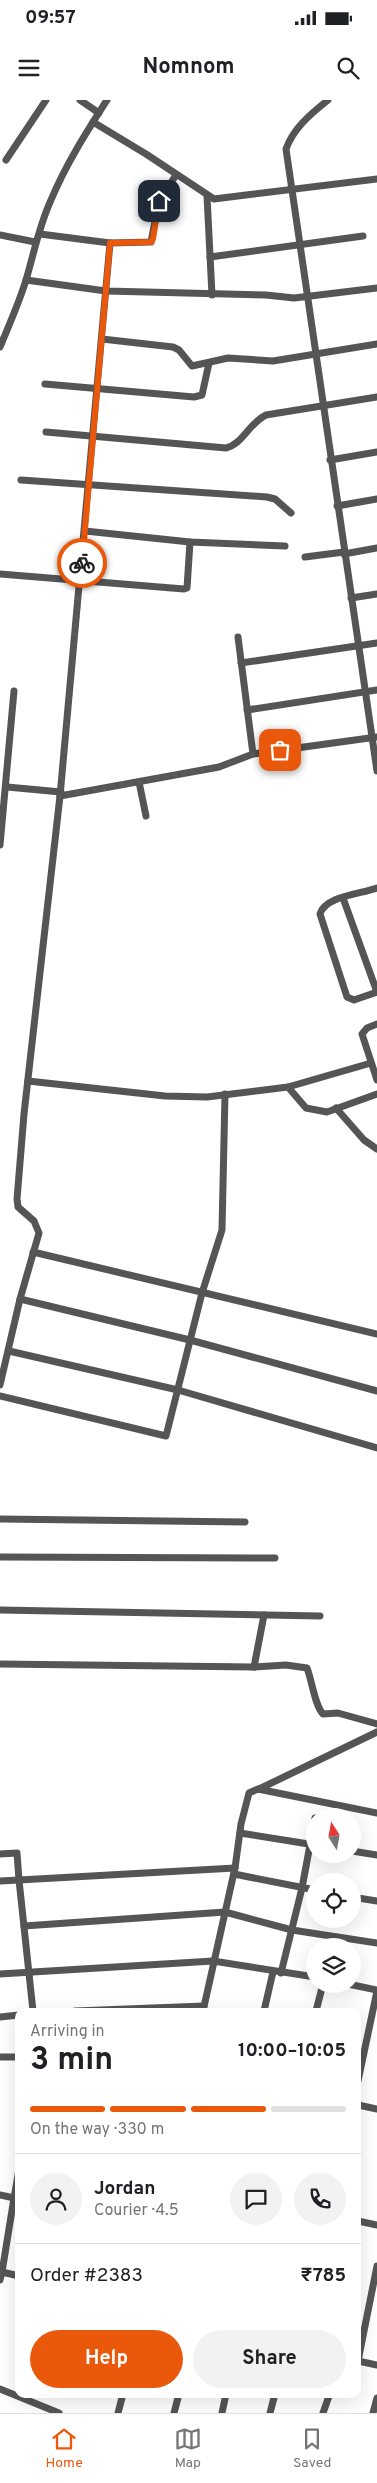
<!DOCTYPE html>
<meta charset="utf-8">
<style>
:root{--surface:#fff;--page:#f2f2f2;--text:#202124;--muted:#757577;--line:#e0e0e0;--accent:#ea580c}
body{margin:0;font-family:Overpass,sans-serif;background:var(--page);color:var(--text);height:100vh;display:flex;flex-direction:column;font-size:19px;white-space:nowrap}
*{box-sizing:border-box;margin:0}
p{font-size:16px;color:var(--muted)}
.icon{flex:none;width:28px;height:28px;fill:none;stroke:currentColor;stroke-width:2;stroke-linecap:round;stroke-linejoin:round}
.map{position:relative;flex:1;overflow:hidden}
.side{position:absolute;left:15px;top:1908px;width:346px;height:390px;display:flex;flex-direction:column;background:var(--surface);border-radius:10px;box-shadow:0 5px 20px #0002}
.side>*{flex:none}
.needle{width:32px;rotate:349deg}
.fabs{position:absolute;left:306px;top:1708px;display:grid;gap:10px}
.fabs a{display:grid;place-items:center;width:55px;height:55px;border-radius:50%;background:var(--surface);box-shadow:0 5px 20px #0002;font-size:25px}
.pin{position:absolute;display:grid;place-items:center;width:42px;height:42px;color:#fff;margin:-21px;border-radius:10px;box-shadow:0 2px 8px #0006}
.courier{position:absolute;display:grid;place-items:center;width:50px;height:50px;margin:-25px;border:4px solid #ea580c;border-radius:50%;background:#fff;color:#222;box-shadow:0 1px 6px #0007}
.headline em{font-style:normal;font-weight:700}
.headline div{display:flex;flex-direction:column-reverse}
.headline{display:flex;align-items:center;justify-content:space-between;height:85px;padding:0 15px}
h1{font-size:32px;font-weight:700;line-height:38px}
.bar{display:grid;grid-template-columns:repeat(4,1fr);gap:8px 5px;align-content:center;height:60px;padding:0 15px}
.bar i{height:6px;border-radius:4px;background:var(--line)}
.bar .on{background:var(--accent)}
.bar p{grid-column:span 4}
.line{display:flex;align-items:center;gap:12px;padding:0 15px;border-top:1px solid var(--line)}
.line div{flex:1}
.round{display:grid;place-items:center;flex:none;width:52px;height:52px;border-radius:26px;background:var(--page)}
.cta{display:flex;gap:10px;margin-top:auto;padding:10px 15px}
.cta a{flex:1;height:58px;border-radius:30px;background:var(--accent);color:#fff;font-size:20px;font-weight:700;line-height:58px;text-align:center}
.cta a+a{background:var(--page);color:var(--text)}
.status{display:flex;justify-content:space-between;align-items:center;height:35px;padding:0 25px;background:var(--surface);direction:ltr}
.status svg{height:14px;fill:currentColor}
header{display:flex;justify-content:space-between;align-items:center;height:65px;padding:0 15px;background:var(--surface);font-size:22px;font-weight:700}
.tabs{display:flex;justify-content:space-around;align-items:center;height:70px;border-top:1px solid var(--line);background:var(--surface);font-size:14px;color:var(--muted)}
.tabs a{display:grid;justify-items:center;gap:2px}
.tabs .on{color:var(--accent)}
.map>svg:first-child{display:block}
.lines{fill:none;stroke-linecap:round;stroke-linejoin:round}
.street{stroke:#555;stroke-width:7}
.done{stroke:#595959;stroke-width:5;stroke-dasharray:0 9}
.route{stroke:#ea580c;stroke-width:6}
</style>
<div class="status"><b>09:57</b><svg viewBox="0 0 49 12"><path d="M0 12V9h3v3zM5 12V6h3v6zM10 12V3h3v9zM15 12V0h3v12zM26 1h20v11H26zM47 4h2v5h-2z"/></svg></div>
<header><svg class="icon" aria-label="menu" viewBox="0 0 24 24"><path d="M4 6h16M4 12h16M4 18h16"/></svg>Nomnom<svg class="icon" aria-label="search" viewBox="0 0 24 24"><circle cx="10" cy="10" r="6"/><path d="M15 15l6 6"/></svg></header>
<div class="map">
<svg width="377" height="2313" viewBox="0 0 377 2313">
<rect width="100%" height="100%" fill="#fff"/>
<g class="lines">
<!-- street -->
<g class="street">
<path d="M80 0 99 13"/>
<path d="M328 0C311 14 294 27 286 49L377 671"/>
<path d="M93 22 146 54 214 99 377 79"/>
<path d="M6 60 46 0"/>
<path d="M207 96 212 195"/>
<path d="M0 135 35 142"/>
<path d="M110 143 151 142 159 101 176 75"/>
<path d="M210 157 363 136"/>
<path d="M26 180 106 191 266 195 294 198 377 188"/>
<path d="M102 239 173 247 179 250 192 266 228 258 273 261 377 244"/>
<path d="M0 247C9 225 19 203 26 180 34 153 39 126 51 100 66 64 86 33 107 0"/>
<path d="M45 284 194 297 202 295 209 263"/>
<path d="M46 332 226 348C243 344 249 323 266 315L377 297"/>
<path d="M330 360 377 352"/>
<path d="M21 380 267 397 275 399 291 413"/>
<path d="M337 406 377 399"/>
<path d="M85 431 190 442 285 446"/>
<path d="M344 454 377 448"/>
<path d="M305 457 344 452"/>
<path d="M0 474 184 489 187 488 190 442"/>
<path d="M351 498 377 494"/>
<path d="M238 537 253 654"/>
<path d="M241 563 377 543"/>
<path d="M247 610 377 590"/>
<path d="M139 682 146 716"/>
<path d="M7 687 61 692"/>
<path d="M60 696 219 667 253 654 377 637"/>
<path d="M0 745 14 591"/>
<path d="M377 788C361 794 325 796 320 814L347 897 354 900 377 892"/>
<path d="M343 798 377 892"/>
<path d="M377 924 367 928 362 934 377 980"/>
<path d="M28 981 165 996 207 997 288 987 306 1008 327 1012 377 994"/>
<path d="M288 987 371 963"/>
<path d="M336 1008 364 1040 377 1049"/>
<path d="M33 1152 377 1234"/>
<path d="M20 1199 190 1240 377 1291"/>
<path d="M9 1251 178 1290 377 1348"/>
<path d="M0 1285 20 1199 39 1133 34 1121 18 1107 17 1099 24 1014 60 696 110 143 40 134"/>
<path d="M0 1296 166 1336 202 1193 222 1130 225 994"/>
<path d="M0 1419 245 1422"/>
<path d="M0 1457 275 1458"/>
<path d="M0 1510 320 1516"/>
<path d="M0 1564 254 1567 286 1565 307 1568C312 1581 315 1606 323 1614L338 1613 377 1624"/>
<path d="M254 1567 264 1515"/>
<path d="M259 1689 377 1632"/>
<path d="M240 1733 315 1745"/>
<path d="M352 1751 377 1755"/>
<path d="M0 1754 17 1753 19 1780 235 1768"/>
<path d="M234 1774 315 1790"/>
<path d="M0 1781 19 1780 33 1911"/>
<path d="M352 1797 377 1801"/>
<path d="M24 1826 225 1812 292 1830 377 1843"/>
<path d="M281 1873 302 1788 315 1718"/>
<path d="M0 1874 213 1861 315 1877"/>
<path d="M348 1884 377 1890"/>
<path d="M75 1911 204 1906"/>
<path d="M203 1911 235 1768 241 1724 249 1693 258 1689 377 1713"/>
<path d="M264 1911 273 1872"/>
<path d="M316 1911 323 1884"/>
<path d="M0 1917 19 1915"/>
<path d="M0 1957H19"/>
<path d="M358 1981 377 1891"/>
<path d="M358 2005 377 2009"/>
<path d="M0 2095 14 2098 19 2069"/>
<path d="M358 2121 377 2125"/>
<path d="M377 2166 358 2261 377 2265"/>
<path d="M2 2172 14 2098 19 2099"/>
<path d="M0 2180 2 2172 19 2176"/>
<path d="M0 2289 59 2313"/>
<path d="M118 2313 123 2294"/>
<path d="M174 2313 179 2294"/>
<path d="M222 2313 226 2294"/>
<path d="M270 2313 275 2294"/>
<path d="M323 2313 329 2296"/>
<path d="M373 2313 377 2298"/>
</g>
</g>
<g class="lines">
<!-- done -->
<path class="done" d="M82 463 60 696 219 667 252 654 280 650"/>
<!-- route -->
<path class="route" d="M82 463 110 143 151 142 153 139 159 101"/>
</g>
</svg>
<div class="fabs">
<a><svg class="needle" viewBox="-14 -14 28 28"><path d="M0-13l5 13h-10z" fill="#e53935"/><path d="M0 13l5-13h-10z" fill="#757577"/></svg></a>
<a><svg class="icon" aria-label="locate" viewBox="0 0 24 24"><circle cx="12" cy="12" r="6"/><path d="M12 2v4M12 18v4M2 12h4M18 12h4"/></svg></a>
<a><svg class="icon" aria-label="layers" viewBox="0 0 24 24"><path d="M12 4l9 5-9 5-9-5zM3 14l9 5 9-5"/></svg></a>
</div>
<div class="pin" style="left:280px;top:650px;background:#ea580c"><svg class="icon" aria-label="bag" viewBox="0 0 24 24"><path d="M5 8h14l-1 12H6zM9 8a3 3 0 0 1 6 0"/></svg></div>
<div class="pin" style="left:159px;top:101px;background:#1f2937"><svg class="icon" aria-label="home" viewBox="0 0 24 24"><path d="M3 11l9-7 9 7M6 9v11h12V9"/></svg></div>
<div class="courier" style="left:82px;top:463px"><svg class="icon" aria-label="bike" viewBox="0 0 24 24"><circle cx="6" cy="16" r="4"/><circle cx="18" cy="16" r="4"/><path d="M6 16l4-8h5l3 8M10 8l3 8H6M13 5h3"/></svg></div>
<section class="side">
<div class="headline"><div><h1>3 min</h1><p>Arriving in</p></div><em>10:00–10:05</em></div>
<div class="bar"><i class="on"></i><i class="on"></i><i class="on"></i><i></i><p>On the way · 330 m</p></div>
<div class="line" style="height:90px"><a class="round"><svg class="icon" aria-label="person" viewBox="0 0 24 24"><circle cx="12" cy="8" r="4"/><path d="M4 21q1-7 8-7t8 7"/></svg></a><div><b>Jordan</b><p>Courier · 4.5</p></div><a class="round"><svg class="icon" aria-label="chat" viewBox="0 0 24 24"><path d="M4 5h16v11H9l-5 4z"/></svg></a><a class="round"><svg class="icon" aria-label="phone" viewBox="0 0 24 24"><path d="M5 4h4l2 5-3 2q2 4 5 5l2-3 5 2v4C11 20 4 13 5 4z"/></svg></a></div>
<div class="line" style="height:65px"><div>Order #2383</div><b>₹785</b></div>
<div class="cta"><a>Help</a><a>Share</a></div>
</section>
</div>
<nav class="tabs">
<a class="on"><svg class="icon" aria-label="home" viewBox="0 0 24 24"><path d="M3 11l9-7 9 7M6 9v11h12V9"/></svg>Home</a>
<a><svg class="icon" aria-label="map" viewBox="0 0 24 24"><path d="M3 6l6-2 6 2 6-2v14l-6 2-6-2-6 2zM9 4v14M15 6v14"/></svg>Map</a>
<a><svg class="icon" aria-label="saved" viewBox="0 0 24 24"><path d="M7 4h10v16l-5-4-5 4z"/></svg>Saved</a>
</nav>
